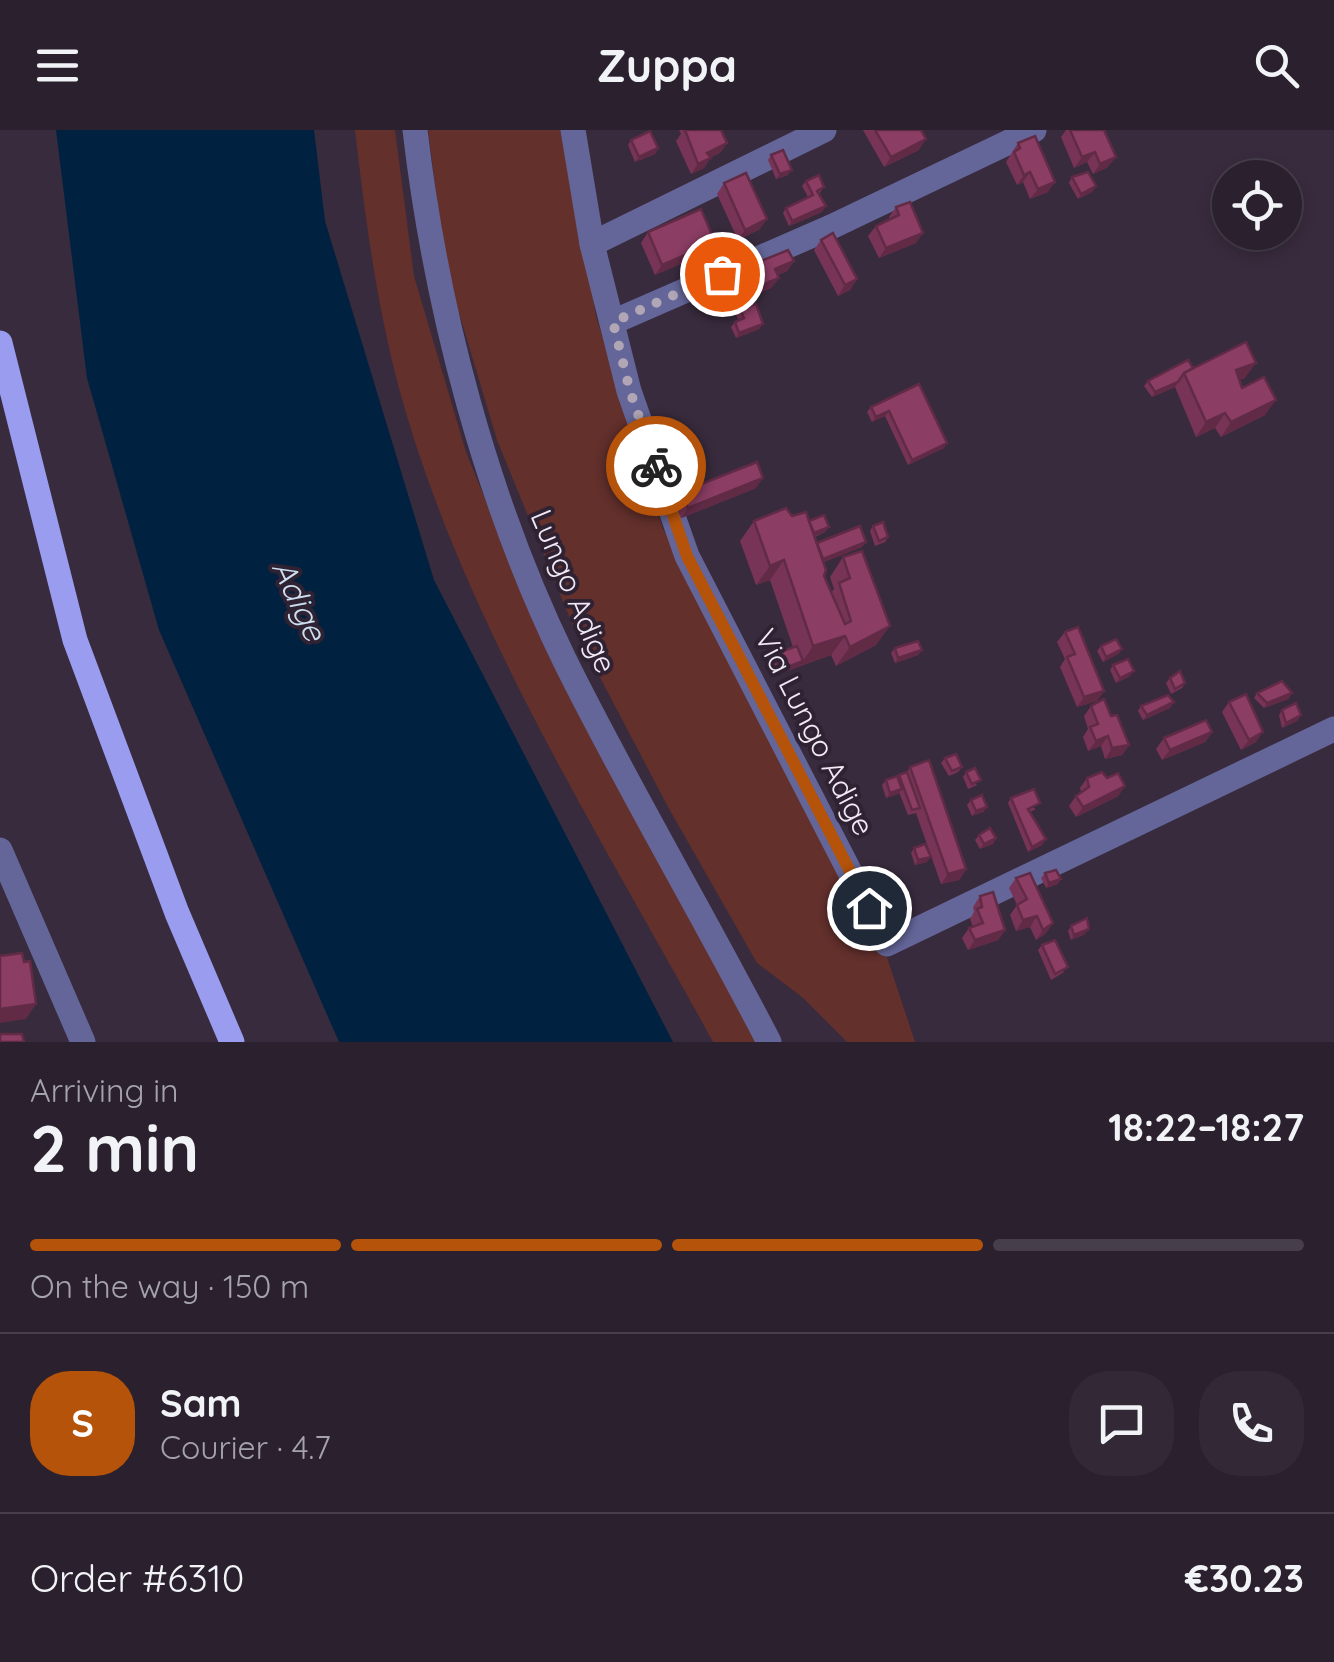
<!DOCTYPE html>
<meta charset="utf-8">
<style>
:root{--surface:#2a202e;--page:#322836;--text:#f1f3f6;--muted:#a5a3aa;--line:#463e4a;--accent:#b45309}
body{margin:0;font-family:Quicksand,sans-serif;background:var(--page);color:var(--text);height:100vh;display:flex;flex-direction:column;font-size:38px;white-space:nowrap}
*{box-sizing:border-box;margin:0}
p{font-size:32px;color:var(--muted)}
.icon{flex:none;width:55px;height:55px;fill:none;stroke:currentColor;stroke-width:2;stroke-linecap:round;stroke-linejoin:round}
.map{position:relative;height:912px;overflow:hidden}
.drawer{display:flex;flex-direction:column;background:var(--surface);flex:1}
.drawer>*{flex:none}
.fabs{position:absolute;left:1212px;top:30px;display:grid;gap:20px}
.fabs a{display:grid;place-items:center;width:90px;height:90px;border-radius:50%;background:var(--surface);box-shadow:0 5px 15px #0003,0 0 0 2px var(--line);font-size:50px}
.pin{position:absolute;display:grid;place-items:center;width:85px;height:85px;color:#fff;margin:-42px;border:5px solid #fff;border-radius:50%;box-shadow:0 2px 10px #0007}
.courier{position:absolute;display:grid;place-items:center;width:100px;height:100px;margin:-50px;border:8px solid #b45309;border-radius:50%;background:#fff;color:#222;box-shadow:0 2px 12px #0007}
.headline em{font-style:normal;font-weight:700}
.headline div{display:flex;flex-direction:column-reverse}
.headline{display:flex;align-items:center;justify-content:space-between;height:170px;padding:0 30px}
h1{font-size:65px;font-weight:700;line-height:75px}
.bar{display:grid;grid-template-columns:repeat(4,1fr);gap:15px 10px;align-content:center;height:120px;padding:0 30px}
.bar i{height:12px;border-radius:8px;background:var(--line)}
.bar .current{background:var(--accent)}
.bar p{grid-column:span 4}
.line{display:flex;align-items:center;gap:25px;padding:0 30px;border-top:2px solid var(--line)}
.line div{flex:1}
.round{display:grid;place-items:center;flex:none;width:105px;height:105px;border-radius:40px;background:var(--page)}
header{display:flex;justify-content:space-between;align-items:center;height:130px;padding:0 30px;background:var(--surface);font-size:45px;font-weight:700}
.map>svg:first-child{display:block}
.green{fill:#63302c}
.water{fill:#00213f}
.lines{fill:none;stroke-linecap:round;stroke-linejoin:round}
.minor{stroke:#646699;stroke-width:25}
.major{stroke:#999cef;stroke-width:25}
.wall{fill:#783456}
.shaded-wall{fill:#612b46}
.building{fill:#8b3d64;stroke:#612b46;stroke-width:2.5}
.done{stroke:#b0a6b5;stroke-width:10;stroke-dasharray:0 18}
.route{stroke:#b45309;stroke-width:12}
.labels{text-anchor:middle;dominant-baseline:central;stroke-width:8;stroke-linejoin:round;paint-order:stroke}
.street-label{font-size:30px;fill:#f1e9f5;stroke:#2e2233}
.water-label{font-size:32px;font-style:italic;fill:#cddeef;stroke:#2e2233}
</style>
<header><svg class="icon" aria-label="menu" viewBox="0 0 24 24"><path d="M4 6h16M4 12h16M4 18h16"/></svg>Zuppa<svg class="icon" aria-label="search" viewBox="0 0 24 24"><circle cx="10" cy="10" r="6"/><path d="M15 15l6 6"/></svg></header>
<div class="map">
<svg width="1334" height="912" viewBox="0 0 1334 912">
<rect width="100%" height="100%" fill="#382b3d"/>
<!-- green -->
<g class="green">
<path d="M355 0H395L414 146 466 322 511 433 758 912H713C599 703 464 493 400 262 377 177 365 88 355 0Z"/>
<path d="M428 0H565L596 186 663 399 879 803 915 912H847L802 867 757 833 668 677 573 496 497 310 446 139Z"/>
</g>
<!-- water -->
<path class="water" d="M56 0H314L325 91 434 450 673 912H339L159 500 87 248Z"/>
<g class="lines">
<!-- minor -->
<g class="minor">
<path d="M415 0C436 179 486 369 565 531 629 660 703 784 769 912"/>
<path d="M573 0 592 114 629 261 687 426 887 814 1334 599"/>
<path d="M592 114 824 0"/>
<path d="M613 192 831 97 1034 0"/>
<path d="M0 720 83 912"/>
</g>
<!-- major -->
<path class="major" d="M0 213 75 510 177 783 232 912"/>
</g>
<!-- wall -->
<g class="wall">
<path d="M679 0H721L727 13 720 23 711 27 704 38 691 44 676 11 681 4Z"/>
<path d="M863 0H921L919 20 884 37Z"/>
<path d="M1066 0H1104L1108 37 1093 44 1087 32 1074 38 1061 7Z"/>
<path d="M631 10 658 18 655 24 635 32 628 15Z"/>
<path d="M1018 13 1048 62 1030 69 1023 52 1017 55 1006 32Z"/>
<path d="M771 25 788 45 776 49 768 30Z"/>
<path d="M1072 47 1096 56 1092 62 1078 69 1069 53Z"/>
<path d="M806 51 824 57 819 64 822 82 789 96 783 83 786 78 808 67 802 56Z"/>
<path d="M724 53 760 99 738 110 717 64Z"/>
<path d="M896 77 916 113 879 128 868 106 876 96 890 90 889 87Z"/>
<path d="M648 102 715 112 708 122 655 145 641 113Z"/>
<path d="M821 110 857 149 850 160 838 166 814 120Z"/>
<path d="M794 131 787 141 778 145 779 148 771 158 750 167 742 146 749 136Z"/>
<path d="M740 179 759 199 736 208 731 197 735 192 739 190 736 185Z"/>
<path d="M1193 238 1245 248 1239 250 1242 258 1265 285 1221 307 1215 298 1196 307 1175 257 1152 267 1144 256 1148 251Z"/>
<path d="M919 254 944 318 908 335 885 286 872 292 867 282 871 277Z"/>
<path d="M756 358 681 388 674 373 681 362Z"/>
<path d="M792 386 809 391 825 402 815 407 817 413 862 417 824 432V446L831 463 834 459 830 447 843 427 876 515 836 536 831 525 776 545 770 530 774 524 793 517 770 450 756 455 740 411 754 391Z"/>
<path d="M873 396 888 407 885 412 875 416 870 401Z"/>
<path d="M1065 502 1104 561 1097 571 1077 577 1060 537 1065 529 1057 512Z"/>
<path d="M1101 516 1122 519 1118 524 1103 532 1097 521Z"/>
<path d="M895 518 922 520 918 525 895 533 891 523Z"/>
<path d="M1113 535 1130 546 1116 553 1110 540Z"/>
<path d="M1170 548 1185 553 1182 558 1171 564 1166 553Z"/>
<path d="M1257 563H1292L1288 569 1264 578 1254 568Z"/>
<path d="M1229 572 1256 612 1241 620 1222 582Z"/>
<path d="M1091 576 1111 586 1129 615 1122 625 1105 629 1101 616 1088 621 1083 607 1088 599 1084 586Z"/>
<path d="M1141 576 1170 578 1143 590 1138 581Z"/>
<path d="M1282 580 1301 585 1297 591 1282 598 1279 585Z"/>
<path d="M1212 602 1205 612 1162 630 1156 619 1164 608Z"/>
<path d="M945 628 962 637 958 642 949 646 941 633Z"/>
<path d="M910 637 966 739 959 750 941 754 916 683 908 685 899 662 898 664 886 668 882 655 886 650 907 642Z"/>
<path d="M966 642 977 655 968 659 963 647Z"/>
<path d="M1087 648H1107L1125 656 1118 666 1076 687 1069 676 1076 666 1081 662 1080 658Z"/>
<path d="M1011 668 1036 679 1030 682 1042 715 1028 722 1008 673Z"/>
<path d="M971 670 987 677 983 682 972 686 967 675Z"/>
<path d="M979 705 996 708 993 714 980 719 975 710Z"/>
<path d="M914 718 927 732 915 735 911 723Z"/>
<path d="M1045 743 1058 754 1046 758 1041 748Z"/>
<path d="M1016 748 1053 793 1045 804 1036 810 1030 797 1016 801 1010 785 1017 775 1009 758Z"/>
<path d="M980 766 1005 800 998 810 968 820 962 808 969 798 973 797 970 789 974 782 973 777Z"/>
<path d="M1071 796 1085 804 1071 810 1068 801Z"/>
<path d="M1042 815 1064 842 1051 850 1038 820Z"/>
</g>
<!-- shaded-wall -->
<g class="shaded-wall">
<path d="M926 9 919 20 884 37 891 27Z"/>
<path d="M727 13 720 23 700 33 707 23Z"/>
<path d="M658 18 655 24 635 32 639 27Z"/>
<path d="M1095 22 1087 32 1074 38 1082 27Z"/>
<path d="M1116 27 1108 37 1093 44 1100 34Z"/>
<path d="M711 28 704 38 691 44 698 34Z"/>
<path d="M792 40 788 45 776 49 780 44Z"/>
<path d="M1030 42 1023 52 1017 55 1024 45Z"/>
<path d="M1055 52 1048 62 1030 69 1038 59Z"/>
<path d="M1096 56 1092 62 1078 69 1081 64Z"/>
<path d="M826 76 822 82 789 96 792 91Z"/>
<path d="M767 89 760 99 738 110 745 100Z"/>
<path d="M923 103 916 113 879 128 886 118Z"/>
<path d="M715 112 708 122 655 145 662 135Z"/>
<path d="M794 131 787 141 768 149 775 139Z"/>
<path d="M779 148 771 158 750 167 757 157Z"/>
<path d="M857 149 850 160 838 166 845 155Z"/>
<path d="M763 194 759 199 736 208 739 203Z"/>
<path d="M1256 233 1245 248 1226 254 1236 240Z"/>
<path d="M1178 252 1175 257 1152 267 1155 262Z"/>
<path d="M1276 270 1265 285 1221 307 1231 292Z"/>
<path d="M889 281 885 286 872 292 876 287Z"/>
<path d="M1225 283 1215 298 1196 307 1206 292Z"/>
<path d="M947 313 944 318 908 335 912 330Z"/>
<path d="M763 348 756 358 681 388 688 378Z"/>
<path d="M829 397 825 402 796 414 799 409Z"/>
<path d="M866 412 862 417 806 439 810 434Z"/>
<path d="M784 430 770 450 756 455 770 436Z"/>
<path d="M890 496 876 515 836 536 850 517Z"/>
<path d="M845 506 831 525 776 545 780 540 803 531 813 516Z"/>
<path d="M1122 519 1118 524 1103 532 1106 527Z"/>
<path d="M922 520 918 525 895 533 898 528Z"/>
<path d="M1134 541 1130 546 1116 553 1120 548Z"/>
<path d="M1104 561 1097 571 1077 577 1084 567Z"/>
<path d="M1292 563 1288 569 1264 578 1267 573Z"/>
<path d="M1174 572 1170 578 1143 590 1147 585Z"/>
<path d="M1301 585 1297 591 1282 598 1286 593Z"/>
<path d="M1212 602 1205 612 1162 630 1170 620Z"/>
<path d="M1263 602 1256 612 1241 620 1249 610Z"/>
<path d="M1108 606 1101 616 1088 621 1096 611Z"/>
<path d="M1129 615 1122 625 1105 629 1112 618Z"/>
<path d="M1125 656 1118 666 1076 687 1083 677Z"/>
<path d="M902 659 898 664 886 668 890 663Z"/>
<path d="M987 677 983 682 972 686 976 681Z"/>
<path d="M996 708 993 714 980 719 984 714Z"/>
<path d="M1046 709 1042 715 1028 722 1032 717Z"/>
<path d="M931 727 927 732 915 735 918 730Z"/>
<path d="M966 739 959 750 941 754 948 744Z"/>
<path d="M1061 749 1058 754 1046 758 1049 753Z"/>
<path d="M1037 786 1030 797 1016 801 1023 790Z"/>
<path d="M1053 793 1045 804 1036 810 1043 800Z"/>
<path d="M1089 799 1085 804 1071 810 1074 805Z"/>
<path d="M1005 800 998 810 968 820 975 810Z"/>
<path d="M36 874 26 889 0 893V879Z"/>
</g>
<!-- building -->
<g class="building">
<path d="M685 0H721L727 13 707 23 711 28 698 34Z"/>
<path d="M875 0H921L926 9 891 27Z"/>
<path d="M1070 0H1104L1116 27 1100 34 1095 22 1082 27Z"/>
<path d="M650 1 658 18 639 27 631 10Z"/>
<path d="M1035 6 1055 52 1038 59 1030 42 1024 45 1014 22 1020 18 1018 13Z"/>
<path d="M783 20 792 40 780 44 771 25Z"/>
<path d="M1088 42 1096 56 1081 64 1072 47Z"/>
<path d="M746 43 767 89 745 100 724 53Z"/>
<path d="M819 45 824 57 817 61 826 76 792 91 786 78 813 65 806 51Z"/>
<path d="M910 72 923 103 886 118 876 96 899 85 896 77Z"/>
<path d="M701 79 715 112 662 135 648 102Z"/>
<path d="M833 103 857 149 845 155 821 110Z"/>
<path d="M788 120 794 131 775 139 779 148 757 157 749 136Z"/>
<path d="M756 174 763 194 739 203 735 192 744 188 740 179Z"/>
<path d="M1246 212 1256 233 1236 240 1242 258 1264 247 1276 270 1231 292 1225 283 1206 292 1184 243Z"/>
<path d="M1188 230 1193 238 1184 243 1178 252 1155 262 1148 251Z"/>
<path d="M919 254 947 313 912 330 889 281 876 287 871 277Z"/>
<path d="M757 332 763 348 688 378 681 362Z"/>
<path d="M786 378 792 386 806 382 826 440 824 446 845 494 851 491 839 453 850 448 843 427 862 421 890 496 850 517 845 506 813 516 784 430 770 436 754 391Z"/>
<path d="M824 385 829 397 814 403 809 391Z"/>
<path d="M883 392 888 407 879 411 873 396Z"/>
<path d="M860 396 866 412 823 429 817 413Z"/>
<path d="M1078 497 1104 561 1084 567 1067 527 1075 524 1065 502Z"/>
<path d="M1116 509 1122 519 1106 527 1101 516Z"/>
<path d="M918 511 922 520 898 528 895 518Z"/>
<path d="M797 516 803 531 780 540 774 524Z"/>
<path d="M1128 529 1134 541 1120 548 1113 535Z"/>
<path d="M1180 541 1185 553 1175 559 1170 548Z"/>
<path d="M1282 551 1292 563 1267 573 1257 563Z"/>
<path d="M1246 564 1263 602 1249 610 1229 572Z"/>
<path d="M1168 565 1174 572 1147 585 1141 576Z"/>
<path d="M1104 569 1111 586 1117 585 1129 615 1112 618 1108 606 1096 611 1090 597 1098 594 1091 576Z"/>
<path d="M1296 573 1301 585 1286 593 1282 580Z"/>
<path d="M1206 590 1212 602 1170 620 1164 608Z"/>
<path d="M956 624 962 637 952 641 945 628Z"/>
<path d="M929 630 966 739 948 744 910 637Z"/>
<path d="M975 638 981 650 972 654 966 642Z"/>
<path d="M907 642 920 678 912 680 899 645Z"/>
<path d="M1102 642 1107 648 1118 643 1125 656 1083 677 1076 666 1089 657 1087 648Z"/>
<path d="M897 646 902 659 890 663 886 650Z"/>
<path d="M1034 659 1040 673 1028 679 1046 709 1032 717 1011 668Z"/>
<path d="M982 665 987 677 976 681 971 670Z"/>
<path d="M990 698 996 708 984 714 979 705Z"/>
<path d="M925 714 931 727 918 730 914 718Z"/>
<path d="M1056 740 1061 749 1049 753 1045 743Z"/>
<path d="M1030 743 1053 793 1043 800 1037 786 1023 790 1017 775 1027 769 1016 748Z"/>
<path d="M993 762 1005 800 975 810 969 798 983 793 977 779 982 777 980 766Z"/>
<path d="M1087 788 1089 799 1074 805 1071 796Z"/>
<path d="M1055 810 1068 837 1055 844 1042 815Z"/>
<path d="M22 823 24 832 30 831 36 874 0 879V826Z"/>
<path d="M0 904H22L24 912H0Z"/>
</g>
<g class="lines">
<!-- done -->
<path class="done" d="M656 336 630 261 613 192 722 144"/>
<!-- route -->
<path class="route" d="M656 336 687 426 869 778"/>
</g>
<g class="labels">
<!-- street labels -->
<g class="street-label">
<text transform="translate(574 461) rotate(67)">Lungo Adige</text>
<text transform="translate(815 602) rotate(63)">Via Lungo Adige</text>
</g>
<!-- water labels -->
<g class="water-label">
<text transform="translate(300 470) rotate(65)">Adige</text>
</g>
</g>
</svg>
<div class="fabs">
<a><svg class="icon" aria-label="locate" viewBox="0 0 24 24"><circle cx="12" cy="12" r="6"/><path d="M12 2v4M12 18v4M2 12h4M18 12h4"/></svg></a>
</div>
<div class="pin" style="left:722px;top:144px;background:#ea580c"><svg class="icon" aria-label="bag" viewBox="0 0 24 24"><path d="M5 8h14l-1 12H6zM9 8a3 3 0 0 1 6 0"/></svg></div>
<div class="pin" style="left:869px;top:778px;background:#1f2937"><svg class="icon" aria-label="home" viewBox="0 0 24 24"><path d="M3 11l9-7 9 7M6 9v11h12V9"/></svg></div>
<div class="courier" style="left:656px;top:336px"><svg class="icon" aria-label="bike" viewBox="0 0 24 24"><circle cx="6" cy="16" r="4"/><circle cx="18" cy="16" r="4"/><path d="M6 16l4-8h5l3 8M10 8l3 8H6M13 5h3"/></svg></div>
</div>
<section class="drawer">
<div class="headline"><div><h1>2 min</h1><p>Arriving in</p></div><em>18:22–18:27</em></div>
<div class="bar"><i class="current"></i><i class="current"></i><i class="current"></i><i></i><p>On the way · 150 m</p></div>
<div class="line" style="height:180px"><b class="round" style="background:var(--accent);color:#fff">S</b><div><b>Sam</b><p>Courier · 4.7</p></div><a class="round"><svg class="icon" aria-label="chat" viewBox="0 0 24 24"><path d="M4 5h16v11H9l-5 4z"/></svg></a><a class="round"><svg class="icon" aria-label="phone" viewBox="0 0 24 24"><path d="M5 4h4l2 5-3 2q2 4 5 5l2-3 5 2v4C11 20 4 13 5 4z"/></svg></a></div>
<div class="line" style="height:130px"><div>Order #6310</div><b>€30.23</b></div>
</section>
